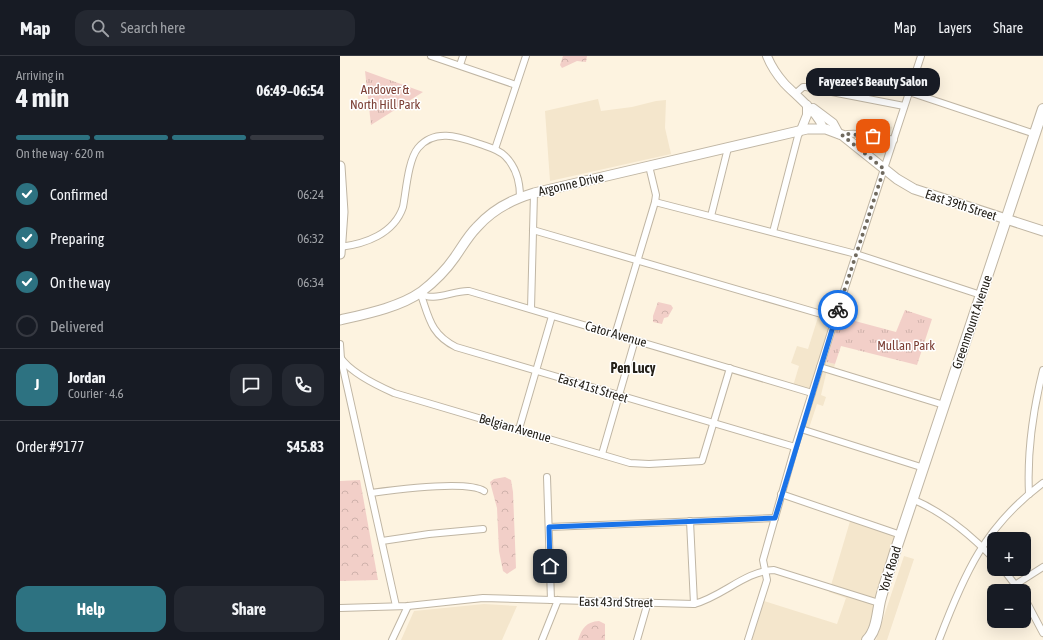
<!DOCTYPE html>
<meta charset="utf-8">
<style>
:root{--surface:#171b24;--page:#242831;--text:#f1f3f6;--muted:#9ea1a6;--line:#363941;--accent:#2d7281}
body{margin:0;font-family:"Asap Condensed",sans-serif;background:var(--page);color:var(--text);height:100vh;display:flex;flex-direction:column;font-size:15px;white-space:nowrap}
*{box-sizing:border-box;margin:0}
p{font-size:13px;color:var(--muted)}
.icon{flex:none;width:22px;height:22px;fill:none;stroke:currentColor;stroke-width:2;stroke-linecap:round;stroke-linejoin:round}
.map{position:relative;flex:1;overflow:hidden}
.side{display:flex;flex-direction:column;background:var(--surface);width:340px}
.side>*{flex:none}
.controls{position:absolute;left:647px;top:476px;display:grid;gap:8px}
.controls a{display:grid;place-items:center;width:44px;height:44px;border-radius:8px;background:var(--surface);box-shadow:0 4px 16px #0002;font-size:20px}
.pin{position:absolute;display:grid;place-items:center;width:34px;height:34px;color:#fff;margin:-17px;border-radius:8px;box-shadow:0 2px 6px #0006}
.courier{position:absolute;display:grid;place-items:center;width:40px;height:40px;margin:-20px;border:3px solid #1a73e8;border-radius:50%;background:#fff;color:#222;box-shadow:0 1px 5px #0007}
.bubble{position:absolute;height:28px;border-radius:12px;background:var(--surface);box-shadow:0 4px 16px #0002;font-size:13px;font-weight:700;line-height:28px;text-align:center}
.overview em{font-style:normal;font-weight:700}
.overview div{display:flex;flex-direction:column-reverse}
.overview{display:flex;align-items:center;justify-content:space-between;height:68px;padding:0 16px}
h1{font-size:26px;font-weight:700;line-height:30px}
.bar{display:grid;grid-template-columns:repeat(4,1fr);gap:6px 4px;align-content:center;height:48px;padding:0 16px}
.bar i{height:5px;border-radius:3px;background:var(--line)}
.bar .selected{background:var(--accent)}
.bar p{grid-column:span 4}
.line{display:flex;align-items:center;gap:10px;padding:0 16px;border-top:1px solid var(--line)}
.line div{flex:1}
.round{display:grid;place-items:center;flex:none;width:42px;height:42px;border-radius:12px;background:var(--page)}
ol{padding:0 16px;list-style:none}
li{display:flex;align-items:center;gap:12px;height:44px}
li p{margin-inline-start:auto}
li .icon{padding:4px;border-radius:50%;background:var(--accent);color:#fff;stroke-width:4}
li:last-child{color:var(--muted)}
li i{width:22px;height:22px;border:2px solid var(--line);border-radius:50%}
.cta{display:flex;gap:8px;margin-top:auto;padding:8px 16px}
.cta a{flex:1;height:46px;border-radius:12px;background:var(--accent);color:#fff;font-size:16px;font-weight:700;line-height:46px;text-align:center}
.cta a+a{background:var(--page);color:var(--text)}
header{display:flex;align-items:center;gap:24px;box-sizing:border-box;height:56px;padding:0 20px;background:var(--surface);border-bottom:1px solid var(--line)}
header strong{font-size:19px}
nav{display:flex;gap:22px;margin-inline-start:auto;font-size:14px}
.search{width:280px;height:36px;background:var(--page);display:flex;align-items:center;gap:10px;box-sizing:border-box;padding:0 14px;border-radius:12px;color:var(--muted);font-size:15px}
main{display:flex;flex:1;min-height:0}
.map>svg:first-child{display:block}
.built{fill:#f4e6cc}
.grass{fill:url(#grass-tufts)}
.forest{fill:url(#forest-crowns)}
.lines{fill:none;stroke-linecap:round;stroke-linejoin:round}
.minor-casing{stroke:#c0b6a4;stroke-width:8}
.tertiary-casing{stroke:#c0b6a4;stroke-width:10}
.secondary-casing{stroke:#c0b6a4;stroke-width:11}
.primary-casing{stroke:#c0b6a4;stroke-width:12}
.minor{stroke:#fff;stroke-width:6}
.tertiary{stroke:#fff;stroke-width:8}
.secondary{stroke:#fff;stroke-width:9}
.primary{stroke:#fff;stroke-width:10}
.done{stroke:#706a5f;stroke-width:4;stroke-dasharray:0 7.2}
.route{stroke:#1a73e8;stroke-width:5}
.labels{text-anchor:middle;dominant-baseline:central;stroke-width:3;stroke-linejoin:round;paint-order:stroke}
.park-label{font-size:13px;fill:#7d4137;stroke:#fff}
.street-label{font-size:13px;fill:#242019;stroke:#fff}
.neighbourhood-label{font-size:14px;font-weight:bold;fill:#242019;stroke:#fff}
</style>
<header>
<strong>Map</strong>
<div class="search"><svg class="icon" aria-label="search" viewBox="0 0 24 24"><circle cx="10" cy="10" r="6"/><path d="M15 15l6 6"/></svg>Search here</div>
<nav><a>Map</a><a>Layers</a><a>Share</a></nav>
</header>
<main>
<section class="side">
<div class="overview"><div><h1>4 min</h1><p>Arriving in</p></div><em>06:49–06:54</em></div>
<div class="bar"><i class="selected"></i><i class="selected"></i><i class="selected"></i><i></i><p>On the way · 620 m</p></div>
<ol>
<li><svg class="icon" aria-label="check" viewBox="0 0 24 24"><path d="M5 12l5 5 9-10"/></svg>Confirmed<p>06:24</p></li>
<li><svg class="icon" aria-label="check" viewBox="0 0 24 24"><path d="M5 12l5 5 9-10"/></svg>Preparing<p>06:32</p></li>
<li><svg class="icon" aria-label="check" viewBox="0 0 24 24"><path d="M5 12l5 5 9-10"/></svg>On the way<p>06:34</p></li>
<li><i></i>Delivered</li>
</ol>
<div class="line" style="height:72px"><b class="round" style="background:var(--accent);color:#fff">J</b><div><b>Jordan</b><p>Courier · 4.6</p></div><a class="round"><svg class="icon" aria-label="chat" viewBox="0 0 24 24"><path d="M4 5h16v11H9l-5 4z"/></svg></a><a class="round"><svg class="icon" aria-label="phone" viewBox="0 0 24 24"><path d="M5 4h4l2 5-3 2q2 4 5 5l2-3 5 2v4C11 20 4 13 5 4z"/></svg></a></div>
<div class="line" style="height:52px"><div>Order #9177</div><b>$45.83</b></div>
<div class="cta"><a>Help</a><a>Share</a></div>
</section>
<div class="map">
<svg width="703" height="584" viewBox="0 0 703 584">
<defs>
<pattern id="grass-tufts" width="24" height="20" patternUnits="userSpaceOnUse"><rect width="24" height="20" fill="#f2cfc8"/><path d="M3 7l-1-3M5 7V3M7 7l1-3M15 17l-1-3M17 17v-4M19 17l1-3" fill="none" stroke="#cfb1ab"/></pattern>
<pattern id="forest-crowns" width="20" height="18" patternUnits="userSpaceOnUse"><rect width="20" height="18" fill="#f2cfc8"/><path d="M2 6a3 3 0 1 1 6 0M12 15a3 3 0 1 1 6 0" fill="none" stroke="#cfb1ab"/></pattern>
</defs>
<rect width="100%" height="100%" fill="#fdf3e0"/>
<!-- built -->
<g class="built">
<path d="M258 43 261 55 292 51 316 45 326 44 325 72 331 98 210 125 205 55Z"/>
<path d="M523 64 552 71 549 80 521 76Z"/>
<path d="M480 255 500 261 486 306 495 308 493 316 487 314 481 339 486 341 483 350 477 348 468 375 460 373 471 336 453 330 459 310 451 307 457 290 468 293Z"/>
<path d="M511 462 561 479 527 584H412L424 545 497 568 506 542 489 536Z"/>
<path d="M564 500 574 503 547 584H536Z"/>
<path d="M144 548 177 550 162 584H61L74 555Z"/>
</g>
<!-- grass -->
<g class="grass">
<path d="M25 15 83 36 31 69Z"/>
<path d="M565 254 592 263 577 309 501 290 495 308 486 306 500 261 556 276Z"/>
</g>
<!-- forest -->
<g class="forest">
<path d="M223 0H247L246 6 237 5 222 12 220 9Z"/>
<path d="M318 246 331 249 333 252 328 261 324 262 322 268 313 266V260Z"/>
<path d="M165 421 171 424 173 436 176 512 167 518 163 515 159 495 157 452 150 426 154 423Z"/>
<path d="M20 424 38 524 0 525V425Z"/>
<path d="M259 565 265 568V584H238C242 572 246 566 259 565Z"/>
</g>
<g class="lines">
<defs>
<g id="minor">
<path d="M91 0 176 29"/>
<path d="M120 9 123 0"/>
<path d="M569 36 695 78"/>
<path d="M455 38 463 31H466L564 50"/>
<path d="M502 79C517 75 538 81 554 84"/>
<path d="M155 93 186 0"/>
<path d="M315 146 516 198 641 239"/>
<path d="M371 160 388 92"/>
<path d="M193 174 495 262"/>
<path d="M433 176 458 80 461 74"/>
<path d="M0 191C25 188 54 178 63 151 66 136 68 104 78 92 95 72 119 81 140 88 148 91 158 93 165 100 176 111 180 125 180 141"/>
<path d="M80 236C89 261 90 278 116 291L455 391"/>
<path d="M80 237C92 247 114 234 129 235L472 337"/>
<path d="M191 253 194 137"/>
<path d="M275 279 315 146 316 139 309 110"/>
<path d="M0 288 1 303 56 550"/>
<path d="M0 301C10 316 38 330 54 337L290 407 309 408 362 405 390 312"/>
<path d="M480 311 604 349"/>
<path d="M179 373 212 260"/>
<path d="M461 373 584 412"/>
<path d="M262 398 295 284"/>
<path d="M207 421 211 544"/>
<path d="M31 437C53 434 127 424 144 435"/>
<path d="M441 438 561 479"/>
<path d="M689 438C687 397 693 354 703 314"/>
<path d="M572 443C603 456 631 479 654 503"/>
<path d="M350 465 354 548"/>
<path d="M209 471 435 462"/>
<path d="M42 485 89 478 143 473"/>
<path d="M663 513 680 535"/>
<path d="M675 529 703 511"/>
<path d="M684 541 703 577"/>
<path d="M0 552 68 550 143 542 354 548C382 541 405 515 434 514L539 547"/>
<path d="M52 584 68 550"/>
<path d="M202 584 218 544"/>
<path d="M297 584 308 546"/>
<path d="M408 584 427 524 423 504 455 391 502 241 581 0"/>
<path d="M599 584C624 518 645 470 703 427"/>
</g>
<g id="tertiary">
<path d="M427 0C431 10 437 19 444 27 454 38 480 58 483 73"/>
<path d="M473 52 493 67 499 78"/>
<path d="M461 74 467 59V49"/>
</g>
<g id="secondary">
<path d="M0 110 3 156 0 198"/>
<path d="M0 264C26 258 60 251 81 236 94 226 106 214 115 201 122 191 128 180 137 171 152 154 173 143 194 137L467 73H486L502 79 557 123 574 133 703 175"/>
</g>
<path id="primary" d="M527 584C537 574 537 558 540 545 544 529 550 513 555 496L703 53"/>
</defs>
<!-- minor casing -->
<use href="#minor" class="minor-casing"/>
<!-- tertiary casing -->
<use href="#tertiary" class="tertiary-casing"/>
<!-- secondary casing -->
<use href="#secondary" class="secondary-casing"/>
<!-- primary casing -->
<use href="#primary" class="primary-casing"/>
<!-- minor -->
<use href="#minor" class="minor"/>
<!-- tertiary -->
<use href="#tertiary" class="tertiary"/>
<!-- secondary -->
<use href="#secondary" class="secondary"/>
<!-- primary -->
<use href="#primary" class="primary"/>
</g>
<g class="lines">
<!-- done -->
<path class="done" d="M498 254 544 113 502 79 507 78 533 80"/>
<!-- route -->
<path class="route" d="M210 510 209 471 435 462 498 254"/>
</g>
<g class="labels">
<!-- park labels -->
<g class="park-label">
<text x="45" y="33">Andover &amp;<tspan x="45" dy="15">North Hill Park</tspan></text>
<text x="566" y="289">Mullan Park</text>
</g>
<!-- street labels -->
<g class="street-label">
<text transform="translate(231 128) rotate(-13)">Argonne Drive</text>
<text transform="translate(621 149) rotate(18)">East 39th Street</text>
<text transform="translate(632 266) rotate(-71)">Greenmount Avenue</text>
<text transform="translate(276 278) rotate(16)">Cator Avenue</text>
<text transform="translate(253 332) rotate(17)">East 41st Street</text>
<text transform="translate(175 372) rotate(16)">Belgian Avenue</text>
<text transform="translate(550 513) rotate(-73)">York Road</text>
<text transform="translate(276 546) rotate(1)">East 43rd Street</text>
</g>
<!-- neighbourhood labels -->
<g class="neighbourhood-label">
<text x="293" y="312">Pen Lucy</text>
</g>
</g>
</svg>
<div class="controls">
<a>+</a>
<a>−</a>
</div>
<div class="pin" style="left:533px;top:80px;background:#ea580c"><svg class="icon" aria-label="bag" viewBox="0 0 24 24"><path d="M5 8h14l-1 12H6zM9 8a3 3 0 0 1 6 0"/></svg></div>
<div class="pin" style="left:210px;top:510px;background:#1f2937"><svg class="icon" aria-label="home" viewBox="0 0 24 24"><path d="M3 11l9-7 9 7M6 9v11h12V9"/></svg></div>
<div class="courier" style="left:498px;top:254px"><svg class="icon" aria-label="bike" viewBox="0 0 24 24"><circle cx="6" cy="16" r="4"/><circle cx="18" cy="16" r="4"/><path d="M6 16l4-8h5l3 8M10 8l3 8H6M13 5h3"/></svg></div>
<div class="bubble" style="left:466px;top:12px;width:134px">Fayezee's Beauty Salon</div>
</div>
</main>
